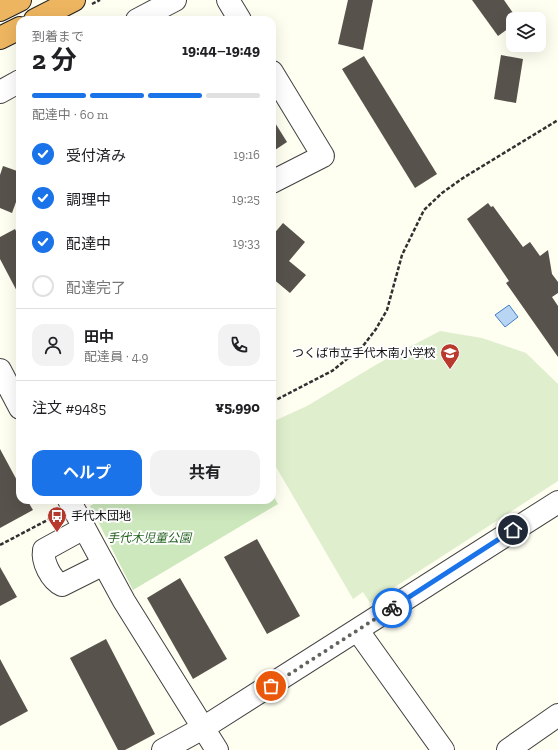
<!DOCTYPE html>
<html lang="ja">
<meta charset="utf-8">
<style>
:root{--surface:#fff;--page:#f2f2f2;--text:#202124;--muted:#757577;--line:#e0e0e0;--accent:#1a73e8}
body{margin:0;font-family:"Zilla Slab","Noto Sans JP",serif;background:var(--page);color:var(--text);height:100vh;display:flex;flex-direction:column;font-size:15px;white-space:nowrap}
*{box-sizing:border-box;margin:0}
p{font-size:13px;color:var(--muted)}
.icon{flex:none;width:22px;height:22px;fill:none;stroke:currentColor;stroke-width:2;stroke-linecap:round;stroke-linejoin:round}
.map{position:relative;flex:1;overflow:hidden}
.details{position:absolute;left:16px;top:16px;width:260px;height:488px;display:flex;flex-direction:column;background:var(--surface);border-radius:12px;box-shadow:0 4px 16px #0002}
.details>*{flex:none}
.tools{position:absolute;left:506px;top:12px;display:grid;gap:8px}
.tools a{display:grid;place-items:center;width:40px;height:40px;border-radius:8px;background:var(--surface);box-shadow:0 4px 16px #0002;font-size:20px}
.pin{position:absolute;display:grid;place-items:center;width:34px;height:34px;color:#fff;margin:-17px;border:2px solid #fff;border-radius:50%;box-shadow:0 1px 4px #0007}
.courier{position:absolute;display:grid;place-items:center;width:40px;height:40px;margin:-20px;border:3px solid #1a73e8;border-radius:50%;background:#fff;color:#222;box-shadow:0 1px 5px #0007}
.summary em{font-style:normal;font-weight:700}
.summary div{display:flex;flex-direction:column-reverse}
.summary{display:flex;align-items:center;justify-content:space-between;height:68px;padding:0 16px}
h1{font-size:26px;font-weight:700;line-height:30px}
.bar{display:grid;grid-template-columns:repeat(4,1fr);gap:6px 4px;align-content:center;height:48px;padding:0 16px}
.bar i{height:5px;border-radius:3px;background:var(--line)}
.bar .selected{background:var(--accent)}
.bar p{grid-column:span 4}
.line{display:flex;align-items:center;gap:10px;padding:0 16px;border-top:1px solid var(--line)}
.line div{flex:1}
.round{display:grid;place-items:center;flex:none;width:42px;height:42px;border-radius:12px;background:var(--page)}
ol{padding:0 16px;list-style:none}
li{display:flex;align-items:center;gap:12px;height:44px}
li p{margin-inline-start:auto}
li .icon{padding:4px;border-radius:50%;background:var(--accent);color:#fff;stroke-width:4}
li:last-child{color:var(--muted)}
li i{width:22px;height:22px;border:2px solid var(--line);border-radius:50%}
.primary-button{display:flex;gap:8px;margin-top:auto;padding:8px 16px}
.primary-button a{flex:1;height:46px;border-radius:12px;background:var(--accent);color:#fff;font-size:16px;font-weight:700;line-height:46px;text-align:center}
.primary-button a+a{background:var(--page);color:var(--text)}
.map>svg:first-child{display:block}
.green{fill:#cce8bc}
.pitch{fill:#dfefcd}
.water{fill:#b8d5f3;stroke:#437fc7}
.building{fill:#57524c}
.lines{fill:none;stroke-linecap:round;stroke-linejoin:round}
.minor-casing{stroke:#424242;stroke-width:24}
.highway-casing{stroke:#202020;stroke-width:24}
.path{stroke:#313131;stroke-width:2.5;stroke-dasharray:4 2;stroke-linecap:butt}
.minor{stroke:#fff;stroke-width:22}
.highway{stroke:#edb560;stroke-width:22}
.done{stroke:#63635e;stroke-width:4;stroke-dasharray:0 7.2}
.route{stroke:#1a73e8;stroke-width:5}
.labels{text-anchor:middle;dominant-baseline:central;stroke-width:4;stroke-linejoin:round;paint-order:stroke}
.poi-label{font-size:12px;fill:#0f0f0f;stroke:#fff;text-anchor:end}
.park-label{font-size:12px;font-style:italic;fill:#266422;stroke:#fff}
</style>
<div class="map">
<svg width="558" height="750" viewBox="0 0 558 750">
<rect width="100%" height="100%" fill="#fefef1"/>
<!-- green -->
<path class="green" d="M272 494 278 504 133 590 90 506 100 500H272Z"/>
<!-- pitch -->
<path class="pitch" d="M440 331 482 338 526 353 558 384V481L370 603 363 592 353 599 272 460V422L307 406 379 363Z"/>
<!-- water -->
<path class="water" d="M509 305 518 317 505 327 495 315Z"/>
<!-- building -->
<g class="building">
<path d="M348 0H373L363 50 338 44Z"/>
<path d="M472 0H504L513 13V25L498 36Z"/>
<path d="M501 55 523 59 516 103 494 99Z"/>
<path d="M364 56 437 174 415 188 342 69Z"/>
<path d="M272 118 287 142 272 152Z"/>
<path d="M3 166 20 172V191L12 213 0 208V175Z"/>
<path d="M488 203 491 207 493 206 523 247 530 242 540 256 548 250 552 274 558 282V293L552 297 558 306V357L506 283 509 281 467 219Z"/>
<path d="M283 223 305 242 289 261 306 275 290 293 272 278V236Z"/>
<path d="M15 229 20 239V297L0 259V237Z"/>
<path d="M0 449 20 486V500H27L33 510 0 528Z"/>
<path d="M257 539 300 616 267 634 224 557Z"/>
<path d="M0 567 17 597 0 606Z"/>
<path d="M180 578 227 659 193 679 147 598Z"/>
<path d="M106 639 155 734 125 750H118L70 658Z"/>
<path d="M0 659 28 711 0 726Z"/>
</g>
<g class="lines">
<defs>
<g id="minor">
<path d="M228 0 240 20"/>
<path d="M137 20 175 0"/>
<path d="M272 72 323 156 272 182"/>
<path d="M0 92 20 81"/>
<path d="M0 370 20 408"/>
<path d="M69 500 124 601 217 750"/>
<path d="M84 528 44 550C42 562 51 580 62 585L104 564"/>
<path d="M358 631 443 750"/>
<path d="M163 750 203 728 558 502"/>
<path d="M508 750 558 715"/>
</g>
<g id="highway">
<path d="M0 10 20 0"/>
<path d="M35 20 74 0"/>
<path d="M0 38 20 28"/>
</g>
</defs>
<!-- minor casing -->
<use href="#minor" class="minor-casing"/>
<!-- highway casing -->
<use href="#highway" class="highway-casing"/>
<!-- path -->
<g class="path">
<path d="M92 4 100 0"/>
<path d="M272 402 332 371 363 346 376 329 387 310 402 255 424 210 442 193 463 178 558 120"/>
<path d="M0 545 57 515"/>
</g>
<!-- minor -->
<use href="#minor" class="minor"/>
<!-- highway -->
<use href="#highway" class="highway"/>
</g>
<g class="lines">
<!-- done -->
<path class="done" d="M271 686 392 608"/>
<!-- route -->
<path class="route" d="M392 608 513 530"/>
</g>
<!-- icons -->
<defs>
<symbol id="school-pin" viewBox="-11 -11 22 30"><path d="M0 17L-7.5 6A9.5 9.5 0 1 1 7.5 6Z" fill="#b93a2d" stroke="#fff"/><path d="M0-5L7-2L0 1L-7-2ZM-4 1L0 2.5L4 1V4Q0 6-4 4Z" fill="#fff"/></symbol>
<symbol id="bus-pin" viewBox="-11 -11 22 30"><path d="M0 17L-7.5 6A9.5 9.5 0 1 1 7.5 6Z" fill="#b93a2d" stroke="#fff"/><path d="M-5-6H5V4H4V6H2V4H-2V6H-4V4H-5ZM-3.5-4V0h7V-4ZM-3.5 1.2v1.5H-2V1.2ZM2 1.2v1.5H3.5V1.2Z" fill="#fff"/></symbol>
</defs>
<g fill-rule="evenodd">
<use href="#school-pin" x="439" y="342" width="22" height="30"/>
<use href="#bus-pin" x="46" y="505" width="22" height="30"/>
</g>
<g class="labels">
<!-- poi labels -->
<g class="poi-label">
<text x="436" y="353">つくば市立手代木南小学校</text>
<text x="71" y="516" text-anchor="start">手代木団地</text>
</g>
<!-- park labels -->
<g class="park-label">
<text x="149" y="538">手代木児童公園</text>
</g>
</g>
</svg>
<div class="tools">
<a><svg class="icon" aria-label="layers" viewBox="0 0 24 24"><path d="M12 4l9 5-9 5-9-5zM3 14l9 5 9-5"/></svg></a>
</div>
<div class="pin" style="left:271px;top:686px;background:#ea580c"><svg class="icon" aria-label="bag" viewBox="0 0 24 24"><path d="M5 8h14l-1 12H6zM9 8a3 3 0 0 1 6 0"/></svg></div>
<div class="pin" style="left:513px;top:530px;background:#1f2937"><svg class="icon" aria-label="home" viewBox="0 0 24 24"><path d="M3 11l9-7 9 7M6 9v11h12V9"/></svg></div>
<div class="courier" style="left:392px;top:608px"><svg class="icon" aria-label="bike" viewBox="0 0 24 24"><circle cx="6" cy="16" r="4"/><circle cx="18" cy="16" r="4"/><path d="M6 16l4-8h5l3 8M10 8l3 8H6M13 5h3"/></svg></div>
<section class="details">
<div class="summary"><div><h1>2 分</h1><p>到着まで</p></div><em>19:44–19:49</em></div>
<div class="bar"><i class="selected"></i><i class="selected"></i><i class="selected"></i><i></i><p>配達中 · 60 m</p></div>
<ol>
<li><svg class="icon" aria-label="check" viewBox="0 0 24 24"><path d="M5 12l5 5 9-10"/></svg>受付済み<p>19:16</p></li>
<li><svg class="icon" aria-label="check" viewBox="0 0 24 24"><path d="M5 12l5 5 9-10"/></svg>調理中<p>19:25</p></li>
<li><svg class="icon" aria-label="check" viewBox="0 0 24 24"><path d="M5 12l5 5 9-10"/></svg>配達中<p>19:33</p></li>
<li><i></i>配達完了</li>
</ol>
<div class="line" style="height:72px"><a class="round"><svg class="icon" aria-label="person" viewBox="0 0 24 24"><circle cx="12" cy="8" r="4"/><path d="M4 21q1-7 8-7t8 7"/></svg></a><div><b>田中</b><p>配達員 · 4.9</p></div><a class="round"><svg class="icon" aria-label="phone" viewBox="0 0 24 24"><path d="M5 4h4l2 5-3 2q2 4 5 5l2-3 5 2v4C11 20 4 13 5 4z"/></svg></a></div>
<div class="line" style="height:52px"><div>注文 #9485</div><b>¥5,990</b></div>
<div class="primary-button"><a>ヘルプ</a><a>共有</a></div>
</section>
</div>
